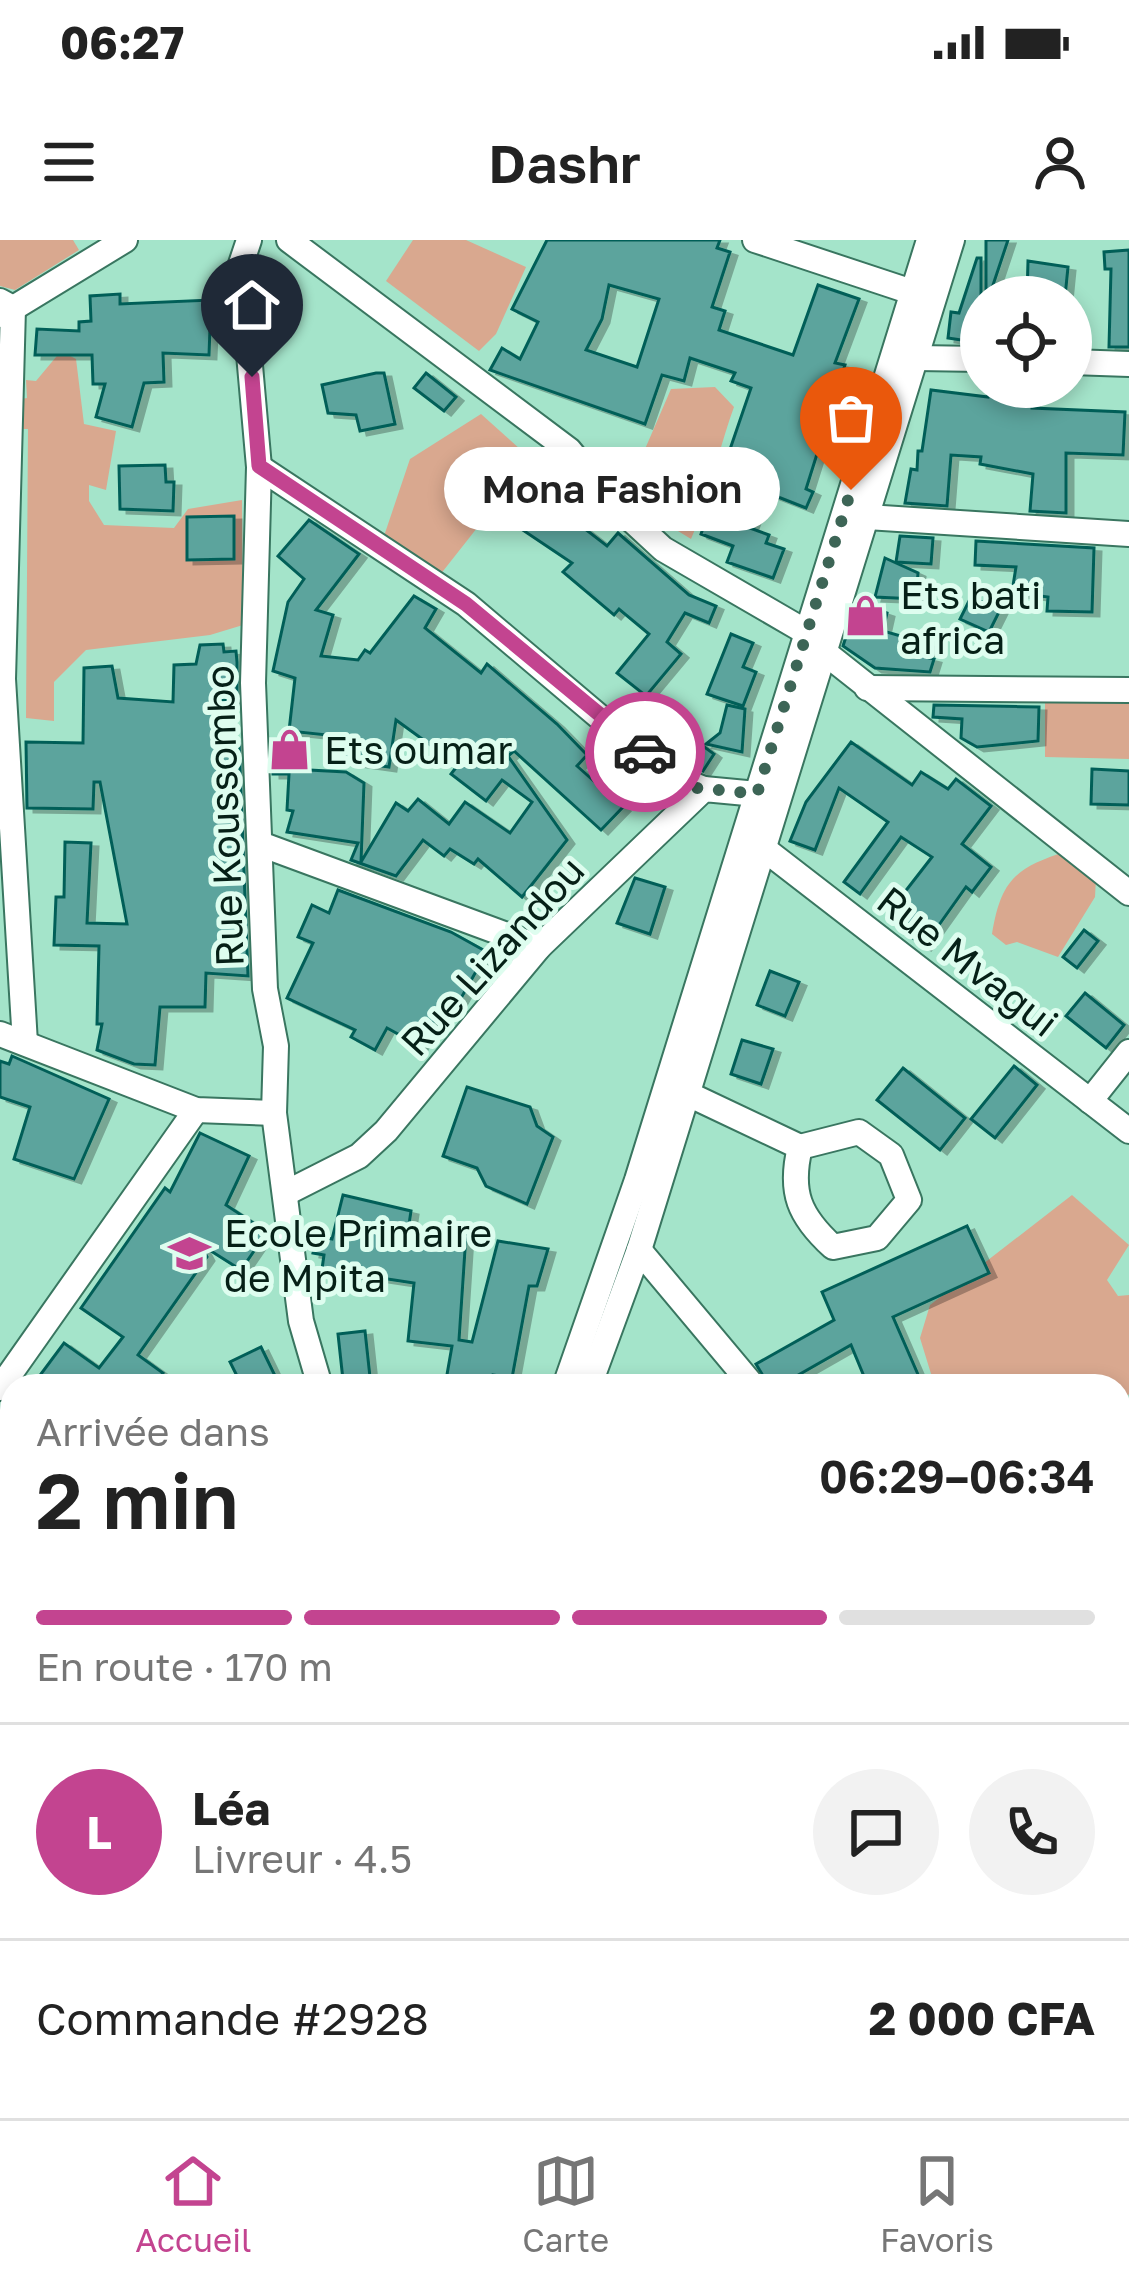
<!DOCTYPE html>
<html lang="fr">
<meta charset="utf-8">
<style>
:root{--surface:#fff;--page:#f2f2f2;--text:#222;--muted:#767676;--line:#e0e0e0;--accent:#c34490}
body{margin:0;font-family:"Golos Text",sans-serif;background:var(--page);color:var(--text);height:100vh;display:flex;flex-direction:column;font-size:45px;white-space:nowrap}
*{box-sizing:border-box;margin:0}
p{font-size:39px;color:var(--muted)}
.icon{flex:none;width:66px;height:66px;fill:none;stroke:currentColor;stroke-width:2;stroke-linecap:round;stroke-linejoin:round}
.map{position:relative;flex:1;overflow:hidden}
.side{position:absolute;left:0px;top:1134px;width:1131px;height:744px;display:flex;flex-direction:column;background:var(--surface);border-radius:36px 36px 0 0;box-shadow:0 6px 18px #0003}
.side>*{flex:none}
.controls{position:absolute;left:960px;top:36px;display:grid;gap:24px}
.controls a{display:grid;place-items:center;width:132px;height:132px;border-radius:50%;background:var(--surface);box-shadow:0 6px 18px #0003;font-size:60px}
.pin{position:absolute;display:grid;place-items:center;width:102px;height:102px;color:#fff;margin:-123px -51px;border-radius:50% 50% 50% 0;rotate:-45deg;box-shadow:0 0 12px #0007}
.pin .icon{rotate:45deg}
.courier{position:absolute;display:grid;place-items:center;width:120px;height:120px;margin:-60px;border:9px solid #c34490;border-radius:50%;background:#fff;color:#222;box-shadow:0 3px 15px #0007}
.bubble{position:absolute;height:84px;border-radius:42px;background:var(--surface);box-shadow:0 6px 18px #0003;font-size:39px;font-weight:600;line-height:84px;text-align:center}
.head em{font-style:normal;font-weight:600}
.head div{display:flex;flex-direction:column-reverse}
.head{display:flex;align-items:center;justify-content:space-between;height:204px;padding:0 36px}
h1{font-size:78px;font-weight:600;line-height:90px}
.bar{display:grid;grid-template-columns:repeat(4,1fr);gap:18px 12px;align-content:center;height:144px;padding:0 36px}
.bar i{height:15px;border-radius:9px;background:var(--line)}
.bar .active{background:var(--accent)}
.bar p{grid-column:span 4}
.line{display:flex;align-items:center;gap:30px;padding:0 36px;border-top:3px solid var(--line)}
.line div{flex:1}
.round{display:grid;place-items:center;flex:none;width:126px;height:126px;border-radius:63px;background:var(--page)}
.status{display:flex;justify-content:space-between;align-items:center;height:84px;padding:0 60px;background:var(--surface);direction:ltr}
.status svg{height:33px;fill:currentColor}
header{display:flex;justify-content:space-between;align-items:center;height:156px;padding:0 36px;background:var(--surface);font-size:54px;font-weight:600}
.dock{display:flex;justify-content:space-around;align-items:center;height:168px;border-top:3px solid var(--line);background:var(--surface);font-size:33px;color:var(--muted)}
.dock a{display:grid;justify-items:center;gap:6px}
.dock .active{color:var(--accent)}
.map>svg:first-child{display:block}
.green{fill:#d9a88f}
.building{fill:#5ca49d;stroke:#065e58;stroke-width:3;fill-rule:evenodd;filter:url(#shadow)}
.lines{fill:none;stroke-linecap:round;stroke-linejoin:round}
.minor-casing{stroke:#397660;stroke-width:28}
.minor{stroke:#fff;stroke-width:24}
.done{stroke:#3d6556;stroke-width:12;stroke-dasharray:0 21.6}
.route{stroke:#c34490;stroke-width:15}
.labels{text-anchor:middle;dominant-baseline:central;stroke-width:10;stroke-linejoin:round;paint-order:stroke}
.poi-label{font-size:39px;fill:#062017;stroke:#defdef;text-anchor:start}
.street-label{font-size:39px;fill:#062017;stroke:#defdef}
</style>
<div class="status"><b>06:27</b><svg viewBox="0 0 49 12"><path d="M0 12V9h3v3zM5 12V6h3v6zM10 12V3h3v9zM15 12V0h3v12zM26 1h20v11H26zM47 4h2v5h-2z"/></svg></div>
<header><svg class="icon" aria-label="menu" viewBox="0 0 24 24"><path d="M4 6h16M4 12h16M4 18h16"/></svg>Dashr<svg class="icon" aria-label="person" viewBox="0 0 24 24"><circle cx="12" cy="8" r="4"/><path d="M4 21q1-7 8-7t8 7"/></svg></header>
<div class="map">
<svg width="1129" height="1878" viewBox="0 0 1129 1878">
<defs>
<filter id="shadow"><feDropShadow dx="7" dy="4" stdDeviation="0" flood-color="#0004"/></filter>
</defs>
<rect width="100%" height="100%" fill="#a4e4ca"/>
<!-- green -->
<g class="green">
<path d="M0 0H73L79 10 15 50 0 46Z"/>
<path d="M413 0H466L526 27 496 94 479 111 386 41Z"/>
<path d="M61 111 76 119 84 184 116 191 106 250 89 245V261L104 285 174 288 188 269 242 260 243 385 210 395 86 410 54 442V481L26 478 28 189H16L15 160 27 158 26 140 36 141Z"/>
<path d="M715 147 734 167C718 211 710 255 691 299L626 259 614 235 628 210 645 209 671 149Z"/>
<path d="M481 174 520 209 469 280 477 288 436 340 384 296 410 219Z"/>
<path d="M1045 457 1129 464V519L1045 517Z"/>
<path d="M1067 611 1096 638 1095 657 1058 717 1017 702 1006 705 992 694C1001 640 1015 628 1067 611Z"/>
<path d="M1072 955 1129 1005 1107 1040 1118 1056 1129 1055V1154L1119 1167V1146H925L932 1137 920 1098 930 1065Z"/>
</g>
<!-- building -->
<g class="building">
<path d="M547 0H720L717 8 730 12 712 67 725 71 719 90 793 115 818 45 859 59 835 123 845 125 806 249 813 252 806 268 763 251 750 288 769 295 766 303 784 309 773 338 727 322 733 306 701 294 751 148 731 141 735 133 690 118 684 141 662 135 645 184 490 130 502 108 520 119 538 82 512 69ZM609 45 659 59 637 127 586 110 602 79Z"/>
<path d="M986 0H1008L990 54H986Z"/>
<path d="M1129 10V107H1109L1111 29H1105L1104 12Z"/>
<path d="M977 18H981V103L948 98 951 72 959 73Z"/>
<path d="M1028 21 1068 27 1065 57H1027Z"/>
<path d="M120 54V64L211 60 209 115 163 113 164 142 144 143 132 187 96 177 105 144H93L92 115H35L37 89 79 91V82L91 81 90 56Z"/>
<path d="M376 133H384L395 184 360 191 356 175 328 173 322 145Z"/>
<path d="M426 133 456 157 444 171 414 148Z"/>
<path d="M989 147 1033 148 1032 168 1125 172 1123 215 1066 213V273L1030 271 1033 234 980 224 981 217 951 215 947 266 905 263 911 229 917 230 918 211H922L931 150 988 157Z"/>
<path d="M165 225 166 242H174L173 271 120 269 119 226Z"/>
<path d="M537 231 564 251 554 265 607 306 618 293 689 355 716 366 709 383 685 373 667 402 681 414 646 456 617 433 649 394 619 369 614 375 563 332 572 323 493 270 505 255 513 261Z"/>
<path d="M234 276V319L187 320V277Z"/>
<path d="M309 280 359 314 316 370 333 375 321 416 358 420 365 410 370 413 414 356 436 369 425 388 481 433 487 424 557 484 587 515 577 526 623 567 601 590 514 511 508 516 567 600 522 657 478 619 474 624 450 609 444 616 423 600 396 636 351 620 358 603 287 592 293 571 287 570 289 534H273L272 503 292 504 291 529 346 532 364 543 361 622 396 563 408 571 418 559 449 584 465 562 510 593 532 562 502 540 486 561 451 534 458 525 396 480 389 527 339 520 337 496 289 491 295 438 273 431 288 362 304 339 278 316Z"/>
<path d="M900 296 933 298 931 324 896 322Z"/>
<path d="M976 301 1094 308 1092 372 1047 371 1048 357 1012 352 1016 327 975 325Z"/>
<path d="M885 318 918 333 916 359 875 357Z"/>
<path d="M971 357 1000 370 989 392 960 379Z"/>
<path d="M857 363 887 373 883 391 929 404 925 417 934 419 930 432 875 428 843 406Z"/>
<path d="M731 394 753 403 743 427 756 432 743 466 707 454Z"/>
<path d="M223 404 224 412 236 411 237 422V461L219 460 221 502H239L248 736 206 733 205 767H160L155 825 134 824 97 810 102 784H97L99 706 54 705 56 657H64L65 602 91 603 87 683 127 684 100 542H94L93 569 27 568 26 502 83 503 84 428 112 426 118 458 173 462 174 425 196 424 200 405Z"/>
<path d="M727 465 745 469 742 512 706 504 720 493Z"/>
<path d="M934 465 1039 467 1038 501 977 507 961 498 962 479 933 477Z"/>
<path d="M676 486 714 514 703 531 660 507Z"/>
<path d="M851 502 912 545 921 532 948 549 956 539 991 566 962 604 991 627 972 652 966 647 924 706 903 691 908 685 890 671 932 617 901 597 860 654 844 642 888 582 839 548 815 610 790 601 806 562Z"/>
<path d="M1092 529 1129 531V565L1091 564Z"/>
<path d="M635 638 665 647 650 694 617 683Z"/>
<path d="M338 650 451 692 487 712 456 767 442 766 420 806 387 788 375 810 351 797 355 790 287 758 313 703 298 697 312 665 329 673Z"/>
<path d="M1084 690 1098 701 1077 728 1063 717Z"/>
<path d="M770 731 799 742 785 776 757 765Z"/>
<path d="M1085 753 1124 785 1106 808 1066 776Z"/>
<path d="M742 800 773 809 761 844 731 834Z"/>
<path d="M12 816 109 859 74 939 14 919 30 867 0 857V821L9 824Z"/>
<path d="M1014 826 1037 845 995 898 971 879Z"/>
<path d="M903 828 965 878 940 910 877 860Z"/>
<path d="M467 847 530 867 537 886 553 897 527 964 486 946 477 928 443 916Z"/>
<path d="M200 893 249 916 226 965 267 992 241 1030 200 1004 207 1017 138 1115 163 1133 154 1146H32L64 1103 99 1128 123 1097 81 1068 165 948 170 952Z"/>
<path d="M343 955 411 971 408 991 466 995 459 1100 472 1102 498 1001 548 1009 537 1046H529L512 1138 493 1135 491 1146H445L452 1106 408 1101 414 1043 322 1029 324 1015 313 1013 317 996 332 999Z"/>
<path d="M967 986 989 1033 893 1077 923 1146H868L851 1105 779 1146H769L756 1124 834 1080 822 1052Z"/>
<path d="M365 1091 370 1137 343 1140 338 1094Z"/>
<path d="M261 1107 280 1146H242L230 1122Z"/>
</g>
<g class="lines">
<defs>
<g id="minor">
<path d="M249 0 241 24 259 227 253 443 265 749 276 806 274 873 301 1081 320 1146"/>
<path d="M289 0 569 210 610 260 663 309 806 392"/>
<path d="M755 0 912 52"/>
<path d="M0 61 13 68 3 439 25 803"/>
<path d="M2 75 125 0"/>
<path d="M917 118 981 119"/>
<path d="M1071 122 1129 124"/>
<path d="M259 227 466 364 667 534 704 549"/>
<path d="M867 277 1129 294"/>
<path d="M824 412 1129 653"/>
<path d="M867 448 1129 450"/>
<path d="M263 605 539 707"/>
<path d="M763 608 1129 891"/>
<path d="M0 794 196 870 274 873"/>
<path d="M688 854 800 907 859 892 891 915 909 960 877 998 833 1007C799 976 789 952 800 907"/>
<path d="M1090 861 1129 812"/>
<path d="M286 953 359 916 386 891 539 707 704 549 757 554"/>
<path d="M639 1010 753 1146"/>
<path d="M565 1146 637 940 929 0"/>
<path d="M589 1146 639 1010 952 0"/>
<path d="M0 1148 196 870"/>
<path d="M1119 1206 1129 1202"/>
<path d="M0 1328 12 1331"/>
<path d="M1119 1504 1129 1500"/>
<path d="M0 1599 12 1525"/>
<path d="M0 1679 12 1683"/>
<path d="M1119 1721 1129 1715"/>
<path d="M560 1866 598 1878"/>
<path d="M964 1866 977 1878"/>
<path d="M308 1878 313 1866"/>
</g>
</defs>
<!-- minor casing -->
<use href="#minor" class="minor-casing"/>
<!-- minor -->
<use href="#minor" class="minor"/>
</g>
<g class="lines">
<!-- done -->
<path class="done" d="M645 512 688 547 757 554 851 250"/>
<!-- route -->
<path class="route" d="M252 137 259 226 466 364 645 512"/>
</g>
<!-- icons -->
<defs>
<symbol id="shop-bare" viewBox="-9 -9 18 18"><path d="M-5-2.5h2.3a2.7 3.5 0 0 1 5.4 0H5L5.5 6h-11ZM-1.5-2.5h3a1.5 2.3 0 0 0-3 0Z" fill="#c34490" stroke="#defdef" stroke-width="2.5" paint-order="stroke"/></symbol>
<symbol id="school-bare" viewBox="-9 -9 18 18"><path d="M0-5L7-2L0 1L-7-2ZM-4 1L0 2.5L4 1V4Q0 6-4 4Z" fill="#c34490" stroke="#defdef" stroke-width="2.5" paint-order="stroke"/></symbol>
</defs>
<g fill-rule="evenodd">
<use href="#shop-bare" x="836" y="346" width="59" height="59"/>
<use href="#shop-bare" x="260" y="480" width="59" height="59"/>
<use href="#school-bare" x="160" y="984" width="59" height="59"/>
</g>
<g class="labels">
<!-- poi labels -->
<g class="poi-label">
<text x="900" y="354">Ets bati<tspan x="900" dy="45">africa</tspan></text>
<text x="324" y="509">Ets oumar</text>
<text x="224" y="992">Ecole Primaire<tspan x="224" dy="45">de Mpita</tspan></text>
</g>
<!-- street labels -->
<g class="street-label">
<text transform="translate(224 576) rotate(-92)">Rue Koussombo</text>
<text transform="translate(492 716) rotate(-48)">Rue Lizandou</text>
<text transform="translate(968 721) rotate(38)">Rue Mvagui</text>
</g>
</g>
</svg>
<div class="controls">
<a><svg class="icon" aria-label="locate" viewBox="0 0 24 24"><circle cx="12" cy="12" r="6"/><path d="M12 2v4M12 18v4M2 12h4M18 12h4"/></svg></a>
</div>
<div class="pin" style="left:851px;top:250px;background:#ea580c"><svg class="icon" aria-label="bag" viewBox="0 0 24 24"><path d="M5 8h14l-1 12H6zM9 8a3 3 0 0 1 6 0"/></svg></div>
<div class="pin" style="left:252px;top:137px;background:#1f2937"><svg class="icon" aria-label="home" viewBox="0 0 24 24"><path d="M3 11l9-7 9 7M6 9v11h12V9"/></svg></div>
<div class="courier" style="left:645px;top:512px"><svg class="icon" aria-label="car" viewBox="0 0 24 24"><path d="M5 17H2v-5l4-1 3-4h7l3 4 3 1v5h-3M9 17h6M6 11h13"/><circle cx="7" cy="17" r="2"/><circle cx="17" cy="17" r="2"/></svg></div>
<div class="bubble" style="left:444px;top:207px;width:336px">Mona Fashion</div>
<section class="side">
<div class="head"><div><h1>2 min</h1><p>Arrivée dans</p></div><em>06:29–06:34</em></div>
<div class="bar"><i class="active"></i><i class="active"></i><i class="active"></i><i></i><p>En route · 170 m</p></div>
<div class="line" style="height:216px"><b class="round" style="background:var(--accent);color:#fff">L</b><div><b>Léa</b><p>Livreur · 4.5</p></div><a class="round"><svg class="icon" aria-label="chat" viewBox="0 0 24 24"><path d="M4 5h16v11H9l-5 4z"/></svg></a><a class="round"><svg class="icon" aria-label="phone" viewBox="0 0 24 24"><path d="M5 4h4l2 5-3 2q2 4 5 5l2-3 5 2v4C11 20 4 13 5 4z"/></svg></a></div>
<div class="line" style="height:156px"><div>Commande #2928</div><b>2 000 CFA</b></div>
</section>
</div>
<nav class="dock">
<a class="active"><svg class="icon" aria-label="home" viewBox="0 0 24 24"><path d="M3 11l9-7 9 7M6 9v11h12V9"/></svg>Accueil</a>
<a><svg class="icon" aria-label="map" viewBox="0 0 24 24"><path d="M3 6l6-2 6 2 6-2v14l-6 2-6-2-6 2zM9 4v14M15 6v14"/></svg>Carte</a>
<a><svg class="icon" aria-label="saved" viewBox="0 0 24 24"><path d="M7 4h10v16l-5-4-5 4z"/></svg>Favoris</a>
</nav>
